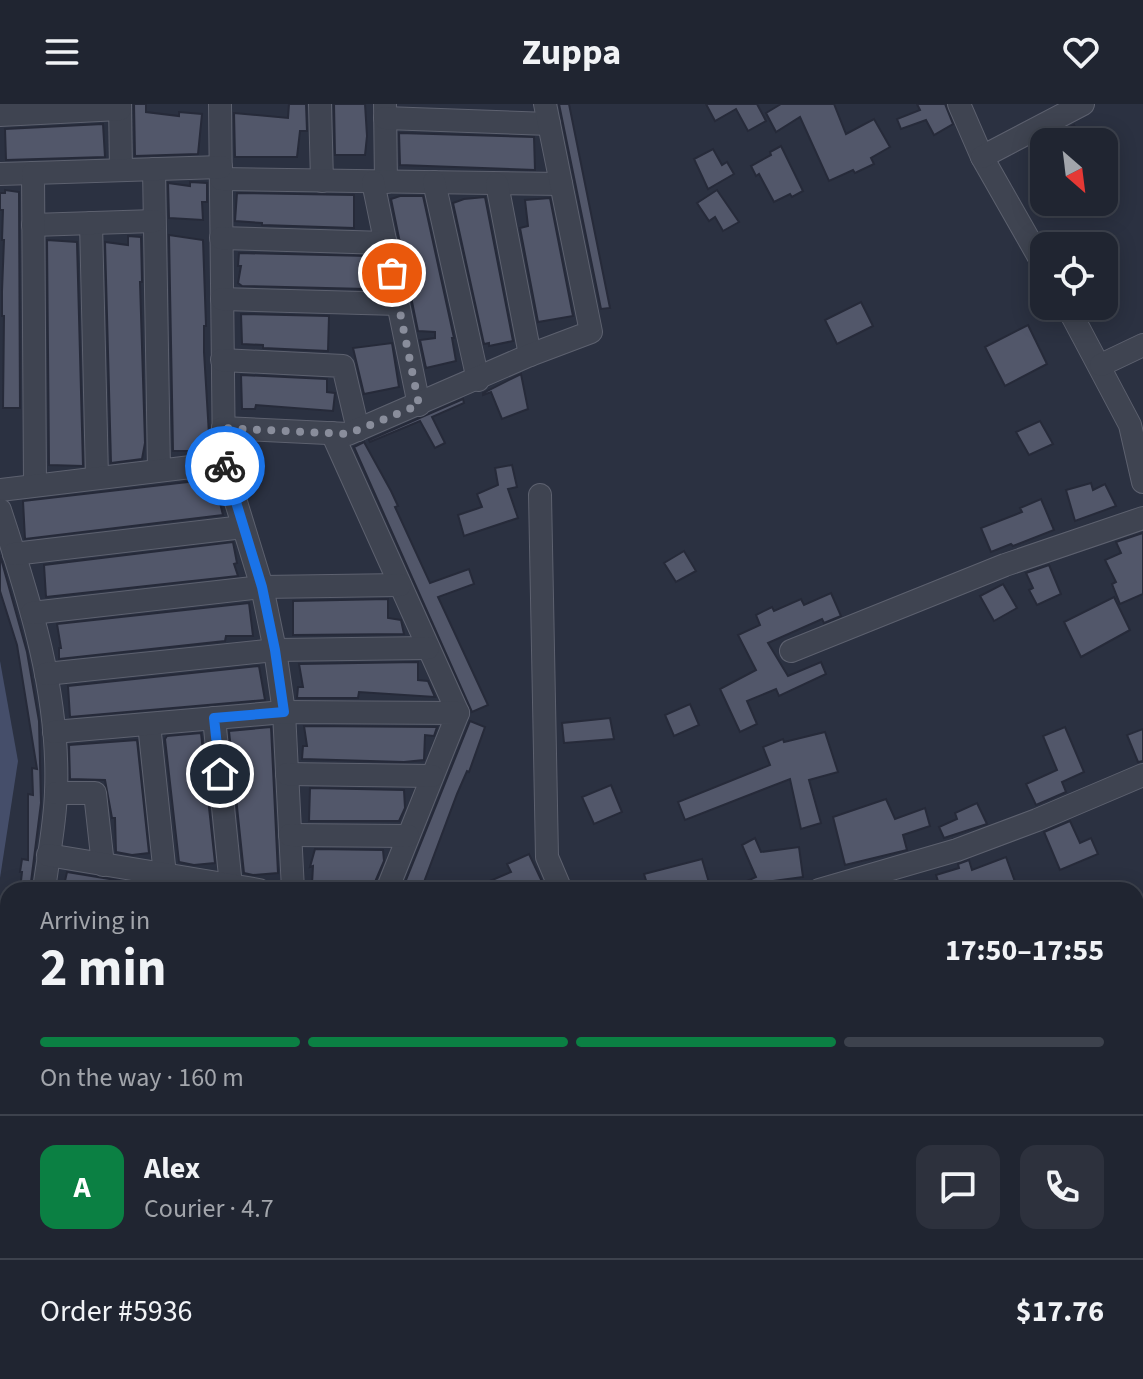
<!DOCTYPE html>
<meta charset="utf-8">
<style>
:root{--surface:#202531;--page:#2d313d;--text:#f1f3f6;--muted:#a2a5ab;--line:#3d424d;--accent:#0b8043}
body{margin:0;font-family:"Source Sans 3",sans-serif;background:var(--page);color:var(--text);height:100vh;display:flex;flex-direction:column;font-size:30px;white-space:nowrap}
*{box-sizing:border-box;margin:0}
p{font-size:26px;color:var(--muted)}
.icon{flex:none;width:44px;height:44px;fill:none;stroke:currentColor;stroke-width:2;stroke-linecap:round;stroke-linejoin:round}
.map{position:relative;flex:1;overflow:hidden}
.sheet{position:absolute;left:0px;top:778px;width:1144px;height:498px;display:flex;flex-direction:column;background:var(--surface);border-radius:24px 24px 0 0;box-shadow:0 4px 20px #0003,0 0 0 2px var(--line)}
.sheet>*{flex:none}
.needle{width:52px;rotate:152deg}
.controls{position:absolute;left:1030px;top:24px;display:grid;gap:16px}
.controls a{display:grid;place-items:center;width:88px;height:88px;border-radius:16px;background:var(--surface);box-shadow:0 4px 20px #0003,0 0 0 2px var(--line);font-size:40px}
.pin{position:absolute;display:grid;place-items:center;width:68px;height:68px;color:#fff;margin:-34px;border:4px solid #fff;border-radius:50%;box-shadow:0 2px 8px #0007}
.courier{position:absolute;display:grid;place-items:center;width:80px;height:80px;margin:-40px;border:6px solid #1a73e8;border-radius:50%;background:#fff;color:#222;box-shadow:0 2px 10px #0007}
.summary em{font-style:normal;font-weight:700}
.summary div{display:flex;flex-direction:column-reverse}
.summary{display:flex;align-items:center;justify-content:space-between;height:136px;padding:0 40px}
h1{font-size:52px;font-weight:700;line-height:60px}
.bar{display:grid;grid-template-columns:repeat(4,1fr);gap:12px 8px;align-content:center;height:96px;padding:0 40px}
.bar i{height:10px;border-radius:6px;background:var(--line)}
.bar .current{background:var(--accent)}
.bar p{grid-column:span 4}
.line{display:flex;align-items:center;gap:20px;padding:0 40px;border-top:2px solid var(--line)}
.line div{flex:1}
.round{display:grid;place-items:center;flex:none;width:84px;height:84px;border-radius:16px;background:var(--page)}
header{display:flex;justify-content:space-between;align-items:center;height:104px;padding:0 40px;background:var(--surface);font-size:36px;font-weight:700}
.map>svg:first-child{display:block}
.water{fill:#454e6a}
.building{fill:#52576a;stroke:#262a39;stroke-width:2}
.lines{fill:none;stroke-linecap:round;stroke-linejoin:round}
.minor-casing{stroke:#5d616f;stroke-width:24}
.major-casing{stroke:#494c5b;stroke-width:30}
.minor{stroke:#3f4451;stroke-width:22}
.major{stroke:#5d6271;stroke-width:28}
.done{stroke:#898d9b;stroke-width:8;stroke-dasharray:0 14.4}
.route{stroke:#1a73e8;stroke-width:10}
</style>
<header><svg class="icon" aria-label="menu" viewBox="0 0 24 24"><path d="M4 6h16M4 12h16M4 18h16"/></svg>Zuppa<svg class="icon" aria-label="heart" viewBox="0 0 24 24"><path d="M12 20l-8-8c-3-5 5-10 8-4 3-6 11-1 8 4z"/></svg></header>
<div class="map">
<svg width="1143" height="1275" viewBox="0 0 1143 1275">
<rect width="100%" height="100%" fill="#2b3141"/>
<!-- water -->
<path class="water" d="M0 557 18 657 0 774Z"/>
<!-- building -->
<g class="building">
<path d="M134 0H146V8L179 12V8L202 10 198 50 135 52Z"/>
<path d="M289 0H306L307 27H300L297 53H235L234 9 288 14Z"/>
<path d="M334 0H365L367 32 365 51H335Z"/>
<path d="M559 0H569L610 204 601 205Z"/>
<path d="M706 0H757L766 17 748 27 736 5 715 17Z"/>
<path d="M781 0H834L846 30 874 15 890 43 871 54 874 60 855 69 853 66 829 77 800 13 776 28 766 9Z"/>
<path d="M917 0H945L953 20 934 31 926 16 901 25 897 15 920 6Z"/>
<path d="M103 20 105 53 6 56 5 25Z"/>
<path d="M1074 21 1083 38H1053L1050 33Z"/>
<path d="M399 29 534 33 535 66 400 61Z"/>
<path d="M781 42 803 87 792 93 790 90 774 98 759 70 756 72 751 62 771 51 770 48Z"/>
<path d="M713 45 722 61 727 58 734 70 708 85 694 55Z"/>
<path d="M190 78 207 79V98H202L203 116 169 114 168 79 190 82Z"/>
<path d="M5 86 19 88 20 304H3L4 212H2V187L4 136H2L3 106H0V89H5Z"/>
<path d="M717 86 739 118 723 127 715 113 709 117 697 99Z"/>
<path d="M237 89 354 91V124L262 121V119L235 117Z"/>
<path d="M400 92H423L454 234H452L456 257 426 264 420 236 435 234V228L418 227 391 95Z"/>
<path d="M485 93 513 237 489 242V239L484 240 453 99 464 95Z"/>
<path d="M550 94 573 212 538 218 520 124 528 122 525 96Z"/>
<path d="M169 131 203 136 206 222H204V248L210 347H173Z"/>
<path d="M128 132 141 133 142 178H140L145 339 142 355 111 359 105 138 128 141Z"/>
<path d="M47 136 77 138 83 362 49 361Z"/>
<path d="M239 149 368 152 367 185 242 182 238 179 241 162H238Z"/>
<path d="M861 198 873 222 837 240 825 216Z"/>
<path d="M241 210 329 212 328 247 263 244V241L242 240Z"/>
<path d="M1028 221 1047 260 1005 282 985 243Z"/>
<path d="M392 239 399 283 364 290 353 244Z"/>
<path d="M521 270 528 305 502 315 491 288 483 291V289Z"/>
<path d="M241 271 327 275V288L335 289 333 307 256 301 255 305H242Z"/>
<path d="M463 295 464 299 432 313 445 339 435 344 420 317 370 338 369 336Z"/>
<path d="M1040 317 1053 340 1029 351 1016 328Z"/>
<path d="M364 338 391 387 398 402 395 403 430 479 469 465 474 480 438 493 488 601 472 608 354 343Z"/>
<path d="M512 361 517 383 508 385 518 414 464 432 458 411 482 403 477 390 498 381 495 364Z"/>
<path d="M214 375 223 411 25 435 23 397Z"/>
<path d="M1091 379 1093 386 1105 380 1116 402 1075 417 1066 386Z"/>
<path d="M1041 395 1054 426 1013 442 1011 440 991 448 981 424 1022 408 1020 404Z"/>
<path d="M1143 429V490L1120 500 1112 480 1116 478 1105 456 1121 449 1116 438Z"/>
<path d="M233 438 237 459 234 460 238 472 46 493 44 461Z"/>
<path d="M684 447 696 467 676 478 664 459Z"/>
<path d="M0 451 27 548 39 617 41 699 30 786H20L22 768H20L22 755 28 756V690L33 691 32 664 37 665 17 541 0 487Z"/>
<path d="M1049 461 1061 490 1037 501 1029 486 1033 484 1026 469Z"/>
<path d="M1003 480 1017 504 994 517 980 492Z"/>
<path d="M831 489 841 512 824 519 822 515 768 539 788 572 821 558 826 570 779 592 776 585 747 597 757 620 740 628 720 585 756 566 738 531 760 521 756 511 772 503 774 507 801 495 804 501Z"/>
<path d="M1114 493 1130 526 1081 553 1064 518Z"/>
<path d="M388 495V514L401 516 404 530 293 531V497Z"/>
<path d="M249 499 253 532H226L225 537 59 555V544H61L57 520Z"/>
<path d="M418 558V576L428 577 435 593 359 588 358 594H297L298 583H303L299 560Z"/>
<path d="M259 562 265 596 70 613 68 582Z"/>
<path d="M690 600 699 621 674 632 665 611Z"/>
<path d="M610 614 614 635 564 639 562 619Z"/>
<path d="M470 617 485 623 469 668 467 667 457 690 421 786H402Z"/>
<path d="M304 622 437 623 434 632 425 631 424 656 404 658 302 655 303 642H307Z"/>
<path d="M271 623 278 769 253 771 244 769 229 627Z"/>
<path d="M1065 623 1084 668 1062 678 1066 688 1036 701 1026 680 1057 666 1043 632Z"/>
<path d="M1143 625V657L1138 658 1127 631Z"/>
<path d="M825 628 838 668 809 676 821 719 801 725 790 675 685 716 678 698 770 661 763 643 783 635 784 638Z"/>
<path d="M201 629 215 759 194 761 179 758 165 635 167 632Z"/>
<path d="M137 636 149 749 132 751 116 748 115 714H112L105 676 70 675 69 641Z"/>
<path d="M611 681 622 708 594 720 582 693Z"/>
<path d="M310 684 404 686 405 704 399 717H309Z"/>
<path d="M886 695 895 715 925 704 930 722 903 731 907 746 845 761 833 713Z"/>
<path d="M977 699 987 720 944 734 939 723 957 715 955 709Z"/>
<path d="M1070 717 1080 739 1091 734 1098 750 1060 766 1044 728Z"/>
<path d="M755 734 761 748 799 743 803 773 765 778 768 786H727L756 773 742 741Z"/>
<path d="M315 745 383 746 384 757 375 778 312 780 313 762 310 763Z"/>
<path d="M529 750 546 786H469L511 768 507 760Z"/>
<path d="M1006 753 1018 786H941L936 771 959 764 958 760 969 756 972 766Z"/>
<path d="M702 755 710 782 697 786H649L644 770Z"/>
<path d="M67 768 152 782V786H63Z"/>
</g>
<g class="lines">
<defs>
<g id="minor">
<path d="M120 0 121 66"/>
<path d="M220 0 224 359 262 483 275 546 284 608 293 786"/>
<path d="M320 0 322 77"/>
<path d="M385 0 386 78"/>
<path d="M959 0 982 53 1044 162"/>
<path d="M0 11 120 5"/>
<path d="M385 14 549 20"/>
<path d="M982 53 1083 0"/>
<path d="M154 65 159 366"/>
<path d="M0 70 33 69"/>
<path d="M221 75 561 80"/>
<path d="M373 78 419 301"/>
<path d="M434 78 478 276"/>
<path d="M497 80 530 251"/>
<path d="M91 119 97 373"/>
<path d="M33 121 154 117"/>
<path d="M221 134 386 139"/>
<path d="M222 195 398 200"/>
<path d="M1067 202 1130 321 1143 378"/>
<path d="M222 256 343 262 358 326"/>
<path d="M1101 261 1143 241"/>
<path d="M223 324 348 330 530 251 591 228 545 0"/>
<path d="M332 329 458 609"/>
<path d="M35 380 33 69 221 63"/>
<path d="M0 386 224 359"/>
<path d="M540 391 547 753 561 786"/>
<path d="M0 406C30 497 60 591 56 688 55 721 48 754 44 786"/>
<path d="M14 450 243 423"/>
<path d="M32 509 262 483 400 481"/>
<path d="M791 547 1005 461 1143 414"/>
<path d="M46 570 275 546 428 544"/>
<path d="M214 614 231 782"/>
<path d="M149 620 165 771"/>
<path d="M54 628 284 608 458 609 387 786"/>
<path d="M287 670 432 672"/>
<path d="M56 689H95L103 761"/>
<path d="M290 731 408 732"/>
<path d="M48 751 259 786"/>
<path d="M819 786 957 746 1037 716 1143 671"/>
<path d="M8 978 4 996 8 997"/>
<path d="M0 1159H8"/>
<path d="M1136 1253 1143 1250"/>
<path d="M634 1268 637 1275"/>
<path d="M47 1275 75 1268"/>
<path d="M499 1275 519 1268"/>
<path d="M1092 1275 1106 1268"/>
</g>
<g id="major">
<path d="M1136 958 1143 955"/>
<path d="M0 1097 8 1099"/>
</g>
</defs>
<!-- minor casing -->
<use href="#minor" class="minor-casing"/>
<!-- major casing -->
<use href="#major" class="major-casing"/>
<!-- minor -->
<use href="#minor" class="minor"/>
<!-- major -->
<use href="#major" class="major"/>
</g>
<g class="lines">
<!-- done -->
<path class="done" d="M225 362 223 324 348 330 419 301 392 169"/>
<!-- route -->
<path class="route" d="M220 670 214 614 284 608 275 546 262 483 225 362"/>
</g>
</svg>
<div class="controls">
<a><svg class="needle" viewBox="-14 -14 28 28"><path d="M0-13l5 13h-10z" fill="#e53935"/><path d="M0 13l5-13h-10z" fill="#a2a5ab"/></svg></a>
<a><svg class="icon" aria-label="locate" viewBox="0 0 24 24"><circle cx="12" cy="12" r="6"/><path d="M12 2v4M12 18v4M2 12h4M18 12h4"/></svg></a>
</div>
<div class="pin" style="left:392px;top:169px;background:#ea580c"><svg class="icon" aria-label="bag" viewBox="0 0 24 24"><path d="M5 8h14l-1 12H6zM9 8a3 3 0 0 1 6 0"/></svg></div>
<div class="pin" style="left:220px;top:670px;background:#1f2937"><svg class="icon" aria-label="home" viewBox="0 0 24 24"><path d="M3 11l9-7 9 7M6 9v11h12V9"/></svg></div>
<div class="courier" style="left:225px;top:362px"><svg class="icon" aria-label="bike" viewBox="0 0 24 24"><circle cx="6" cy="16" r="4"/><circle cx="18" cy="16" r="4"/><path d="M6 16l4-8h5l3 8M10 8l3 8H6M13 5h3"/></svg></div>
<section class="sheet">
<div class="summary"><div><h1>2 min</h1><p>Arriving in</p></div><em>17:50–17:55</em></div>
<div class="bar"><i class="current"></i><i class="current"></i><i class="current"></i><i></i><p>On the way · 160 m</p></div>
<div class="line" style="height:144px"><b class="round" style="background:var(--accent);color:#fff">A</b><div><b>Alex</b><p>Courier · 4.7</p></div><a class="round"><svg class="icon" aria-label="chat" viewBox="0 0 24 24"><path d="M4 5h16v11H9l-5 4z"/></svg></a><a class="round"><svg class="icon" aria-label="phone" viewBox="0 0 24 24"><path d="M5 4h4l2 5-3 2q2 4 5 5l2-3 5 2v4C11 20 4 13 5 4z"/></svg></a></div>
<div class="line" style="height:104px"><div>Order #5936</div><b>$17.76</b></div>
</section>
</div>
